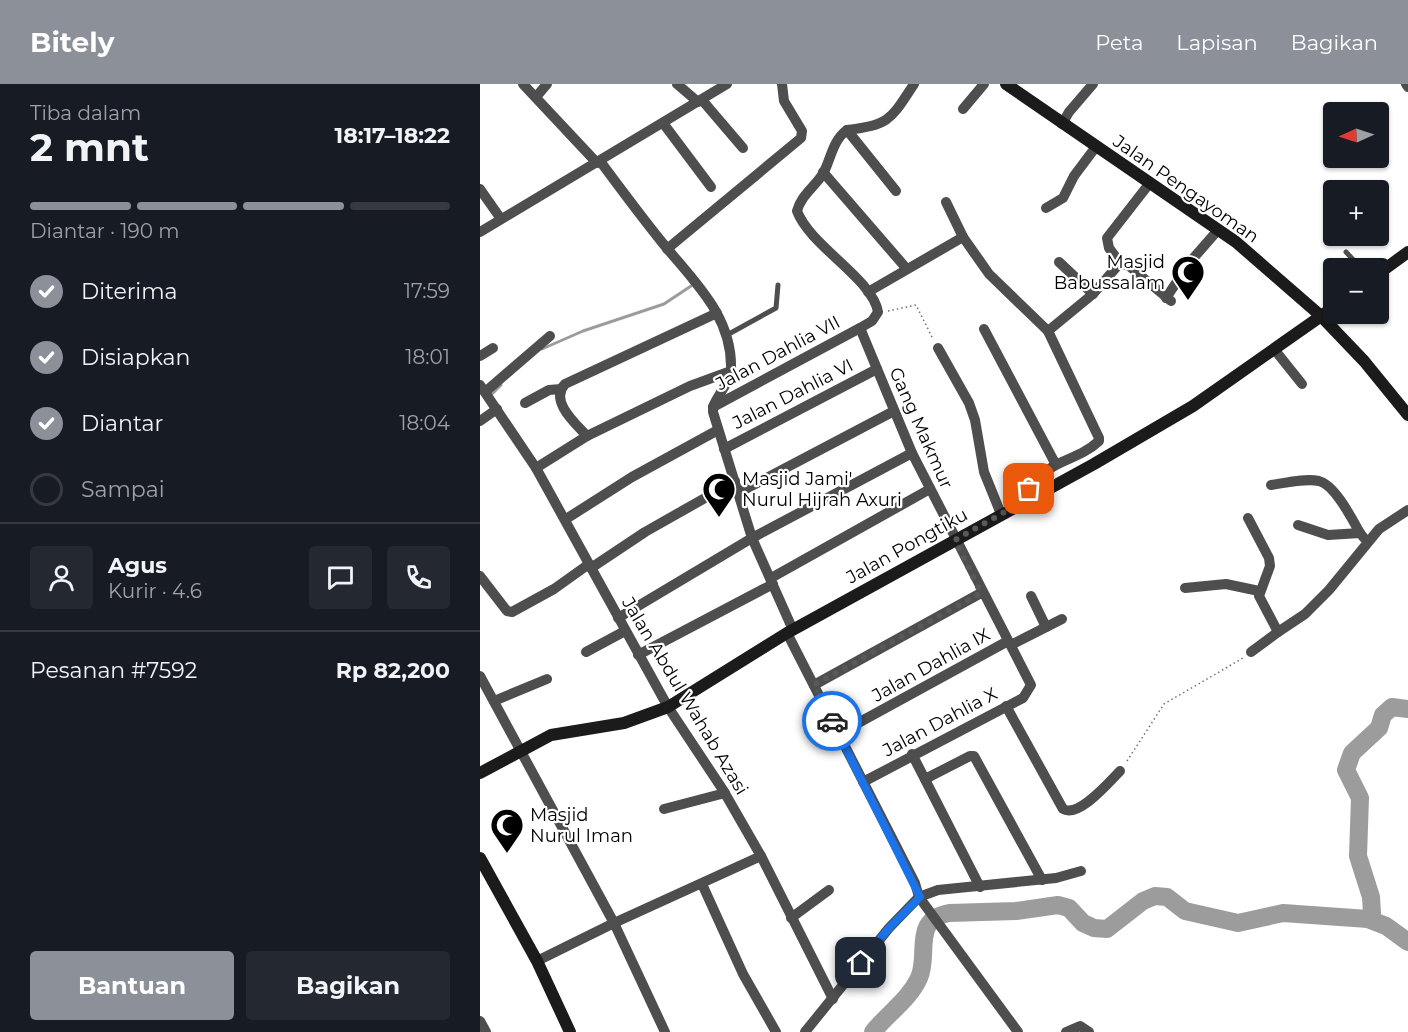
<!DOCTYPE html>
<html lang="id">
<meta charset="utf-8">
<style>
:root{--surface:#171b24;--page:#242831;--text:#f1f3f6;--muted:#9ea1a6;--line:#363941;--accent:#8c9099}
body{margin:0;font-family:Montserrat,sans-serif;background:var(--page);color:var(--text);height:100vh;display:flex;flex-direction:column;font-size:22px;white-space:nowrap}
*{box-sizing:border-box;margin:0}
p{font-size:20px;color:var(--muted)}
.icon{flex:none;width:33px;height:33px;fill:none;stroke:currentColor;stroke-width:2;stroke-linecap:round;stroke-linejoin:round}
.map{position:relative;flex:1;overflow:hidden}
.side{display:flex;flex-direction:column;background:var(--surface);width:480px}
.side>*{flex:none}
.needle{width:39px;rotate:267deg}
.fabs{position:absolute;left:843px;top:18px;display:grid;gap:12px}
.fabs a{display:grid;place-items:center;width:66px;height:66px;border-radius:6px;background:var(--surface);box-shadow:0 2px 4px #0004;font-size:30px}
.pin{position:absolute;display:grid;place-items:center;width:51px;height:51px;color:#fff;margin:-26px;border-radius:12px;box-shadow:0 3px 9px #0006}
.courier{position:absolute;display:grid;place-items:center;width:60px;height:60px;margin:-30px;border:4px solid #1a73e8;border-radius:50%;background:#fff;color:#222;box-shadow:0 2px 8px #0007}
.overview em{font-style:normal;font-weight:700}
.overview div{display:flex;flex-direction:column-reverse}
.overview{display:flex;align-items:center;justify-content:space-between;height:102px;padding:0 30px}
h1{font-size:39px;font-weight:700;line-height:45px}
.bar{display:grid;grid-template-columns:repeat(4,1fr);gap:9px 6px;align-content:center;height:72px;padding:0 30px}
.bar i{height:8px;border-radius:4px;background:var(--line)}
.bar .selected{background:var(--accent)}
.bar p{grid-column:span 4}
.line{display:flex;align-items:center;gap:15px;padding:0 30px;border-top:2px solid var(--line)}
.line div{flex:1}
.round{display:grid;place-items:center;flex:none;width:63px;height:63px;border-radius:6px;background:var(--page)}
ol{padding:0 30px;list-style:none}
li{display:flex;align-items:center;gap:18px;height:66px}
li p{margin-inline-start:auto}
li .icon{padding:6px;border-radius:50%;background:var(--accent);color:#fff;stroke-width:4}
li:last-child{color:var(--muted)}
li i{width:33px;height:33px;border:3px solid var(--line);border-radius:50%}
.primary-button{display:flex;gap:12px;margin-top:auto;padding:12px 30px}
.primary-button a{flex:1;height:69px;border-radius:6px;background:var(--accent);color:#fff;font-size:24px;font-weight:700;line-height:69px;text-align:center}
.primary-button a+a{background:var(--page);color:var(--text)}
header{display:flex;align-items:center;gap:36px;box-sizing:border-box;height:84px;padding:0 30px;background:var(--accent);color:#fff}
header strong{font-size:28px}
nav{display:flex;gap:33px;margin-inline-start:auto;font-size:21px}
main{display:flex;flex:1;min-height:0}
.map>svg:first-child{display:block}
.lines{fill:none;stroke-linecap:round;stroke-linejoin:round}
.stream{stroke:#9c9c9c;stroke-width:3}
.river{stroke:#9c9c9c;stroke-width:18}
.path{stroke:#707070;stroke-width:1.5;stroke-dasharray:1.5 3;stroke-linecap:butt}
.lane{stroke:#4e4e4e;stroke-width:5}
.street{stroke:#4e4e4e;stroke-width:10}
.secondary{stroke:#1b1b1b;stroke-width:12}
.done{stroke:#595959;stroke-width:6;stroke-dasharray:0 10.8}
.route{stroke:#1a73e8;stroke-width:8}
.labels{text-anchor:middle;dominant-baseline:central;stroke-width:4.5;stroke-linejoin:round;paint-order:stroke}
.street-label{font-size:18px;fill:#000;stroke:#fff}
.poi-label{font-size:18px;fill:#000;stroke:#fff;text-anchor:start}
</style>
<header>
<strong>Bitely</strong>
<nav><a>Peta</a><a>Lapisan</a><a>Bagikan</a></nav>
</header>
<main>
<section class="side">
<div class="overview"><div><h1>2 mnt</h1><p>Tiba dalam</p></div><em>18:17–18:22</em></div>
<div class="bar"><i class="selected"></i><i class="selected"></i><i class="selected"></i><i></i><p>Diantar · 190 m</p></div>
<ol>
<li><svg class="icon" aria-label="check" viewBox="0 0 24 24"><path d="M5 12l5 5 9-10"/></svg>Diterima<p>17:59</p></li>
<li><svg class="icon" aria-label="check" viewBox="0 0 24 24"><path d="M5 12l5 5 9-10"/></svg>Disiapkan<p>18:01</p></li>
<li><svg class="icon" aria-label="check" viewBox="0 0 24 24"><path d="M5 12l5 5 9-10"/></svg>Diantar<p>18:04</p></li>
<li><i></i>Sampai</li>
</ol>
<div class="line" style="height:108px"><a class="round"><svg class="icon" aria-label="person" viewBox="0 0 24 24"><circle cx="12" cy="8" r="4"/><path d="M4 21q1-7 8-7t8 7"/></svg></a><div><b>Agus</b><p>Kurir · 4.6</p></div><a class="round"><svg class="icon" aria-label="chat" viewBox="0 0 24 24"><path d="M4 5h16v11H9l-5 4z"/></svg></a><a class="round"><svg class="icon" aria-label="phone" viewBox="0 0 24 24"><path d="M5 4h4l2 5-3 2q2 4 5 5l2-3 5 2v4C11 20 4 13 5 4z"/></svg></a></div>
<div class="line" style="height:78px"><div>Pesanan #7592</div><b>Rp 82,200</b></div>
<div class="primary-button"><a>Bantuan</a><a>Bagikan</a></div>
</section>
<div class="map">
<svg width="928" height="948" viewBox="0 0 928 948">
<rect width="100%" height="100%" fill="#fff"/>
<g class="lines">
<!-- stream -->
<g class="stream">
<path d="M62 265 103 247 184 220 211 202"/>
<path d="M11 311 21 301"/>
</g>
<!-- river -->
<g class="river">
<path d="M888 835 892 829 891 813 878 772 880 714 866 686 872 669 899 644 903 631 912 623 928 625"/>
<path d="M393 948C408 929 429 916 439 894 450 870 431 836 469 829L536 827 578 821 589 824 603 839 614 844 627 845 663 817 675 812 687 813 705 827 758 839 803 829 888 835 906 842 928 858"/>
</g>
<!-- path -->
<g class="path">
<path d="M408 227 436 221 453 255"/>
<path d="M647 677 684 620 763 574"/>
</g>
<!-- lane -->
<g class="lane">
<path d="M866 168 881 184"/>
<path d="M247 251 296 224 298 201"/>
</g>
<!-- street -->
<g class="street">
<path d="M43 0 117 79"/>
<path d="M197 0 218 18"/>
<path d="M926 0 928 3"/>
<path d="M56 13 67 0"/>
<path d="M222 16 263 64"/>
<path d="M483 25 504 0"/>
<path d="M183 39 231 103"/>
<path d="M582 40 589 28 613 0"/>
<path d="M120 77C140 104 160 131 181 157 212 196 253 231 251 286 250 298 237 312 233 323V328L272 454 313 546"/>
<path d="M343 88 426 184"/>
<path d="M0 105 21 135"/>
<path d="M416 107 367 46C410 41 411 35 434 0"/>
<path d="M466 118 483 153 509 190 568 247 619 354V357C592 382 563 372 545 417"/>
<path d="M566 124 583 114 594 92 615 64"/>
<path d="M0 148 247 0"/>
<path d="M187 165 321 54 322 47 304 17 302 0"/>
<path d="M579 178 613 210"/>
<path d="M640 179 629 164 627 154 669 100"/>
<path d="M388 208 483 153"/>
<path d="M686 214 710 178 738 146"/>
<path d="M380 244 432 369 551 601 543 614 383 698"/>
<path d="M504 245 575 379"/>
<path d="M568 247 613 210 640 179 649 182 691 217"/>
<path d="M458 264 489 319 495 336 504 388 521 430"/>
<path d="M794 265 822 300"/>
<path d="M0 272 13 264"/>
<path d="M0 301 56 384 188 623 243 706 281 772 353 915"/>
<path d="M5 308 70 252"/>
<path d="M45 319 69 306 81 305"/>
<path d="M233 323 380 244 392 237 398 228C393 195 330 162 317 127 321 111 336 102 344 88 351 74 353 56 367 46"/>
<path d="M0 337 17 325"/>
<path d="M107 352C96 340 69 317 85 300L237 229"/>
<path d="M244 365 397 285"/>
<path d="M56 384 107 352 210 302 251 287"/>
<path d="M791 401C805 399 825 394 839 397 855 401 872 435 880 449"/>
<path d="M258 409 414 327"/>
<path d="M768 434 789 474 790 482 779 512 798 548 825 530 849 506 899 445 928 426"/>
<path d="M86 435 152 393 238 346"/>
<path d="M818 441 848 451 880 449 884 454"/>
<path d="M111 484 165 448 255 397"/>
<path d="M0 492 27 527 32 528 74 505 109 480"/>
<path d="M291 494 450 405"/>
<path d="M705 504 746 500 779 507"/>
<path d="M551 512 566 543"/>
<path d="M138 534 272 454 432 369"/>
<path d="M307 549 435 799 439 813 538 948"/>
<path d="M531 561 582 535"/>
<path d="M106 568 145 547"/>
<path d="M771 568 798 548"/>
<path d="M158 571 293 500"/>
<path d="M0 592 134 839 185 948"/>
<path d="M334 601 501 509"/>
<path d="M14 617 67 595"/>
<path d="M526 622 583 725C599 734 629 698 640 687"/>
<path d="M358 650 528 557"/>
<path d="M432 670 500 803"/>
<path d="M445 695 490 672H494L562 796"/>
<path d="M184 725 245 709"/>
<path d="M222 800 263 890 296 948"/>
<path d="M311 834 349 806"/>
<path d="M57 877 134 839 281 772"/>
<path d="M0 937 6 948"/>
<path d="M325 948 409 844 439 813 458 806 576 794 601 787"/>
<path d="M586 948 600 942 609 948"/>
</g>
<!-- secondary -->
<g class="secondary">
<path d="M526 0 756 158 841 232 884 277 928 331"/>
<path d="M898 190 928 168"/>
<path d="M0 689 71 651 144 639 188 623 307 549 614 380 713 322 854 223"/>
<path d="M0 774 57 877 90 948"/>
</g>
</g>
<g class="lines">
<!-- done -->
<path class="done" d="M352 637 334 601 501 509 475 456 544 417 549 405"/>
<!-- route -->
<path class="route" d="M352 637 440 813 409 844 381 879"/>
</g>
<!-- icons -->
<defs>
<symbol id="mosque-pin" viewBox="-11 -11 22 30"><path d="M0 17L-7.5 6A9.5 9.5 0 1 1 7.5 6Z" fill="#000" stroke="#fff"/><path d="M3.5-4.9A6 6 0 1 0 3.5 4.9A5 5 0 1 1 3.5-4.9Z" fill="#fff"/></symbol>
</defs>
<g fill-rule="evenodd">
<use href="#mosque-pin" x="689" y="169" width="38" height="52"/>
<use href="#mosque-pin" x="220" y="386" width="38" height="52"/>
<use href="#mosque-pin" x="8" y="722" width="38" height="52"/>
</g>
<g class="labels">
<!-- street labels -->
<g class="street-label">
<text transform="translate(706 105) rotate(35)">Jalan Pengayoman</text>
<text transform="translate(298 269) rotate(-28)">Jalan Dahlia VII</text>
<text transform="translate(313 310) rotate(-27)">Jalan Dahlia VI</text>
<text transform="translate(441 344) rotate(66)">Gang Makmur</text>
<text transform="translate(427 462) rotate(-29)">Jalan Pongtiku</text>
<text transform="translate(451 581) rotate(-29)">Jalan Dahlia IX</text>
<text transform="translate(205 612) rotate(59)">Jalan Abdul Wahab Azasi</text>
<text transform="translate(460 638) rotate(-28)">Jalan Dahlia X</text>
</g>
<!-- poi labels -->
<g class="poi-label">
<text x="685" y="178" text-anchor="end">Masjid<tspan x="685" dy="21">Babussalam</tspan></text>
<text x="262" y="395">Masjid Jami'<tspan x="262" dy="21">Nurul Hijrah Axuri</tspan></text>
<text x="50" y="731">Masjid<tspan x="50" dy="21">Nurul Iman</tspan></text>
</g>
</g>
</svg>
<div class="fabs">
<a><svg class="needle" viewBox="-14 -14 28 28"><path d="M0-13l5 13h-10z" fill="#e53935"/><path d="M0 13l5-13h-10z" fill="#9ea1a6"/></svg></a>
<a>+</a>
<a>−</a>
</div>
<div class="pin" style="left:549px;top:405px;background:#ea580c"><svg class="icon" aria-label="bag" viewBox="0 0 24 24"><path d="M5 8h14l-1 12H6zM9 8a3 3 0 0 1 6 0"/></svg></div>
<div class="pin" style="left:381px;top:879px;background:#1f2937"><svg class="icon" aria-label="home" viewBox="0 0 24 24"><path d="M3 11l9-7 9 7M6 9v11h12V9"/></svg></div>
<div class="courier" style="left:352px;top:637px"><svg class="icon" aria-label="car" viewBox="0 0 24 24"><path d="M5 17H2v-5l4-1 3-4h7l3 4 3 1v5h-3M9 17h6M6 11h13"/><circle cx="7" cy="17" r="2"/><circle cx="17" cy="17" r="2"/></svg></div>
</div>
</main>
